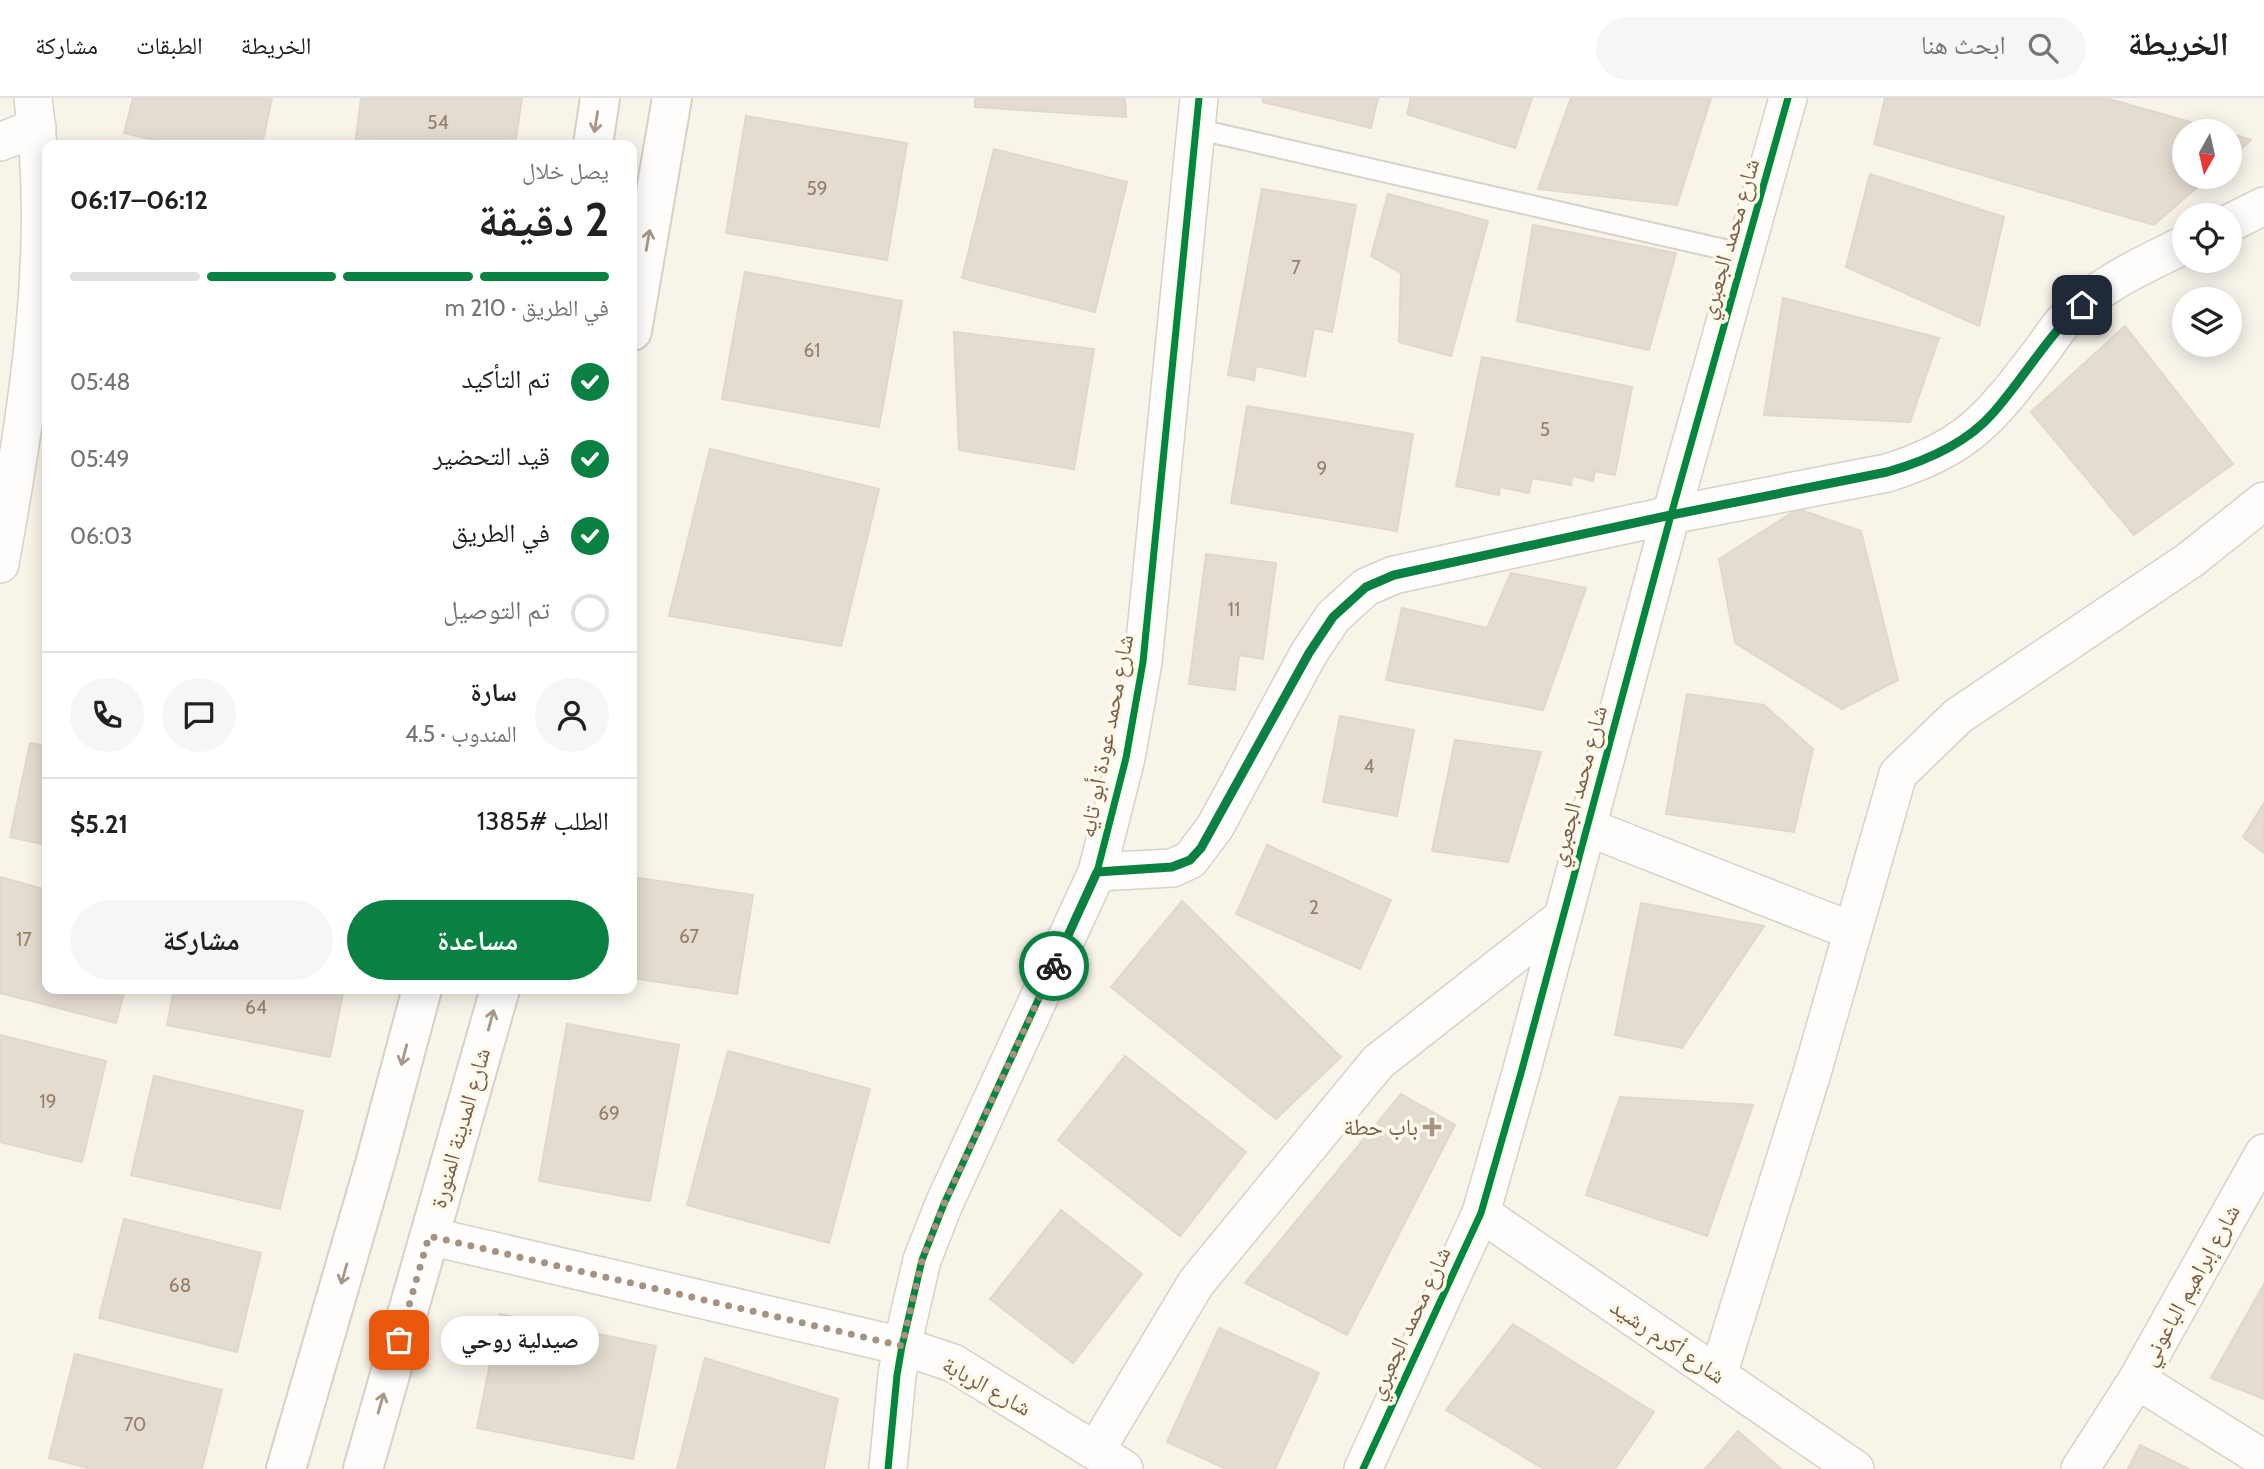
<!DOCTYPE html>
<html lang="ar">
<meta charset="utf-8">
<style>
:root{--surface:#fff;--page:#f6f6f6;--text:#202124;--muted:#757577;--line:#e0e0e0;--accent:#0b8043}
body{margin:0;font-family:Cabin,"Noto Naskh Arabic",sans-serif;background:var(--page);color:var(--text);direction:rtl;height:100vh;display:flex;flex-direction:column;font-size:26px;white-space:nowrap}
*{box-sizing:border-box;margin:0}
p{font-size:23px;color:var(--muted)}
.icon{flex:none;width:38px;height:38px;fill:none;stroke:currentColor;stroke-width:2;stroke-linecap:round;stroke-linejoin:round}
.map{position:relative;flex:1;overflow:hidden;direction:ltr}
.panel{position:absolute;left:42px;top:42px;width:595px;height:854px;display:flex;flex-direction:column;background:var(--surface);border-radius:14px;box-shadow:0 4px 18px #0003;direction:rtl}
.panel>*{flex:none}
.needle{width:46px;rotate:188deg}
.controls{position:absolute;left:2172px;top:21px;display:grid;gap:14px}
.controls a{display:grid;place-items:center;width:70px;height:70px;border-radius:50%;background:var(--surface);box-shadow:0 4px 18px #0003;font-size:35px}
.pin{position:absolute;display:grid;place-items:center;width:60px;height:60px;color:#fff;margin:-30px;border-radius:14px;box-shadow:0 4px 10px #0006}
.courier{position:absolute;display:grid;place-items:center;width:70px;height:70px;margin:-35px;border:5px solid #0b8043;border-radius:50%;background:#fff;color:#222;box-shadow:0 2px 9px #0007}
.bubble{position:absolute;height:49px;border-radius:24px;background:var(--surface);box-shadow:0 4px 18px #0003;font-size:23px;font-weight:800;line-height:49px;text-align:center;direction:rtl}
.headline em{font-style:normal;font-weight:800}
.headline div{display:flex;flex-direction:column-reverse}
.headline{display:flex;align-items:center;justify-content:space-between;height:119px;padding:0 28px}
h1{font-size:46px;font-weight:800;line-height:52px}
.bar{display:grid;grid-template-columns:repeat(4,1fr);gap:10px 7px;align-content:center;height:84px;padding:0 28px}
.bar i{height:9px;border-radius:5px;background:var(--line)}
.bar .current{background:var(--accent)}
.bar p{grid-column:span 4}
.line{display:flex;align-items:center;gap:18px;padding:0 28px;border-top:2px solid var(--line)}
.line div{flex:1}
.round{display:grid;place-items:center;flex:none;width:74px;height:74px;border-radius:37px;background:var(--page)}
ol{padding:0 28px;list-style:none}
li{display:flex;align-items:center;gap:21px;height:77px}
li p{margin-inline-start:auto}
li .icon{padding:7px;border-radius:50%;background:var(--accent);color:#fff;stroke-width:4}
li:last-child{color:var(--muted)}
li i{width:38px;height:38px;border:4px solid var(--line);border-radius:50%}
.action{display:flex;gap:14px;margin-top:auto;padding:14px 28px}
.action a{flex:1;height:80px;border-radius:42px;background:var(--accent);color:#fff;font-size:28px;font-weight:800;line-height:80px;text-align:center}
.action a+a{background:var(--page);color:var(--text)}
header{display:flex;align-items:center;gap:42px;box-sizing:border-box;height:98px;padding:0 35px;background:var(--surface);border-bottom:2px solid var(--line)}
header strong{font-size:33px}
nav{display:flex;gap:38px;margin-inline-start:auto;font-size:24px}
.search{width:490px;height:63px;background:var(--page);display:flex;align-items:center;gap:18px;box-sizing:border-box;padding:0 24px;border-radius:38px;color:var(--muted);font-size:26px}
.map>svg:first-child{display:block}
.building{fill:#e5dcd1;stroke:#e1d7cc;stroke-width:2}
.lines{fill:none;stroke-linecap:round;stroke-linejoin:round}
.service-casing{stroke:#d7d1c8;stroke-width:23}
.minor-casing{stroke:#d7d1c8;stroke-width:40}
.secondary-casing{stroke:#d7d0c6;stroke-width:42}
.service{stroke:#fefdfc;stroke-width:19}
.minor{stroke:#fefdfc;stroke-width:37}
.secondary{stroke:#fefdfc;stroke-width:38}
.cycleway-casing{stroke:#fff9ec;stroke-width:11}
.cycleway{stroke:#00873e;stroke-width:7}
.oneway{stroke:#a89686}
.done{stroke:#a59280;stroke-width:7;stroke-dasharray:0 12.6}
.route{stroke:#0b8043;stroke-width:9}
.poi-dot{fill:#a59280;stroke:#fff9ec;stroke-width:2.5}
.labels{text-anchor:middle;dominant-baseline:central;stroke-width:7;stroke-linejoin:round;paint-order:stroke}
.number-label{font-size:19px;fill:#96806c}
.street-label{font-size:23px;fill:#795e47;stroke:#fff9ec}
.poi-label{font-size:23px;fill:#795e47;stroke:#fff9ec;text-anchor:end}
</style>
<header>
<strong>الخريطة</strong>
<div class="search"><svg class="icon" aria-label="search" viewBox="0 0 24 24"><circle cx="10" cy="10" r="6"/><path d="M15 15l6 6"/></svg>ابحث هنا</div>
<nav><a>الخريطة</a><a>الطبقات</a><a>مشاركة</a></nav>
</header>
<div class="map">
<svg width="2264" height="1371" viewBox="0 0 2264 1371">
<rect width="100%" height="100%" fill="#f8f4ea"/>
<!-- building -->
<g class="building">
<path d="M133 0H272L262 47H175L124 35Z"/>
<path d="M361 0H522L515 47H355Z"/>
<path d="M975 0H1125L1126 19 975 9Z"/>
<path d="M1263 0H1378L1371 30 1263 4Z"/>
<path d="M1411 0H1532L1515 50 1407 16Z"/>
<path d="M1571 0H1711L1677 107 1538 91Z"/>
<path d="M1885 0H2106L2222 33H2184V79H2209L2154 127 1874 46Z"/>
<path d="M746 18 907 45 887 162 726 135Z"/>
<path d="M2230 35 2251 42 2230 61Z"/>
<path d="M994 51 1127 84 1095 214 962 180Z"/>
<path d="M1870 76 2004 119 1979 228 1846 169Z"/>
<path d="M1262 91 1356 107 1332 234 1314 230 1305 278 1256 268 1254 282 1228 277Z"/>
<path d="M1388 96 1488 123 1451 258 1399 244 1401 175 1371 158Z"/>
<path d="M1533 127 1676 155 1649 252 1517 223Z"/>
<path d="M745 174 902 203 879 329 722 301Z"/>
<path d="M1783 200 1939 240 1910 324 1764 317Z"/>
<path d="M2125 228 2233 366 2134 437 2031 314Z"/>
<path d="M954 234 1094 251 1074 371 959 352Z"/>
<path d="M1482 259 1632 289 1615 377 1595 373 1593 383 1572 378 1571 387 1532 380 1529 395 1500 389 1499 397 1456 388Z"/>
<path d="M1247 308 1413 336 1397 433 1231 405Z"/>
<path d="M710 351 879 391 841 548 669 518Z"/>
<path d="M1798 411 1861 433 1898 582 1842 611 1735 545 1719 461Z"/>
<path d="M1206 456 1276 465 1263 561 1239 557 1235 592 1189 586Z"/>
<path d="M1511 475 1586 490 1543 612 1386 582 1402 510 1487 530Z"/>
<path d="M1687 596 1764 607 1813 651 1794 734 1666 716Z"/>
<path d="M1340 618 1414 632 1397 718 1323 704Z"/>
<path d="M1455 642 1541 654 1508 764 1432 753Z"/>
<path d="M30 645 47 648V747L10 739Z"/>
<path d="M2264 705V755L2243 739Z"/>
<path d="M1267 747 1391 802 1360 871 1236 816Z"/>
<path d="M0 779 47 792V891H125L116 925 0 895Z"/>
<path d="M632 779 753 797 737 896 632 880Z"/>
<path d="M1182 803 1341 959 1276 1021 1111 889Z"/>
<path d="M1641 805 1764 828 1682 950 1615 937Z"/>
<path d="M174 891H344L330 959 167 927Z"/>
<path d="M567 926 679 947 650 1103 539 1083Z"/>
<path d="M0 937 106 963 82 1064 0 1044Z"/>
<path d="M728 953 870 991 829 1145 687 1107Z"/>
<path d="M1125 958 1246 1054 1180 1138 1058 1042Z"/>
<path d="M154 978 303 1013 280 1111 131 1077Z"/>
<path d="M1401 996 1455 1027 1347 1237 1245 1185Z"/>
<path d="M1620 999 1753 1007 1707 1138 1586 1097Z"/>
<path d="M1061 1112 1142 1176 1073 1265 990 1201Z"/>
<path d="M124 1121 261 1155 237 1254 99 1220Z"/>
<path d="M2264 1186V1301L2211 1280Z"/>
<path d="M500 1216 656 1248 633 1361 477 1330Z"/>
<path d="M1513 1226 1654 1314 1615 1371H1544L1446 1312Z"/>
<path d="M1219 1230 1319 1275 1275 1371H1226L1167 1344Z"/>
<path d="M75 1256 222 1292 202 1371H92L49 1360Z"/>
<path d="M705 1260 838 1301 824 1371H677Z"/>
<path d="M1738 1333 1781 1371H1705Z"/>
<path d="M2140 1347 2189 1371H2128Z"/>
</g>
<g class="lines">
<defs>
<path id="service" d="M1197 31 1744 156"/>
<g id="minor">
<path d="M0 44 37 29"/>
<path d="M2230 125 2264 108"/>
<path d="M0 466C27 312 54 156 33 0"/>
<path d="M1587 729 1852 833"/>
<path d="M1097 774 1172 770 1190 762 1215 729 1309 555 1333 519 1366 489 1394 477 1671 417 1887 375C1965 351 1989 322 2037 259 2047 247 2055 232 2066 221 2098 187 2143 167 2184 147"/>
<path d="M1481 1115 1855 1371"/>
<path d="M429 1138 902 1248 953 1265 1124 1371"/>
<path d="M1718 1277 1812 975 1898 676 1958 618 2190 462 2264 403"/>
<path d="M2137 1282 2264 1361"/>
<path d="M1096 1352 1196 1185 1378 964 1563 819"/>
<path d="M888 1371 897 1277 902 1248 922 1162 944 1106 1097 774 1126 660 1143 564 1199 0"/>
<path d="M1363 1371 1481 1115 1521 975 1671 417 1788 0"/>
<path d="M2080 1371 2137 1282 2264 1055"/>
</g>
<g id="secondary">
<path d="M593 47 600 0"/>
<path d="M632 233 672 0"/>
<path d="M286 1371 375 1066 422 891"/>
<path d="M363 1371 500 891"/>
</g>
</defs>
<!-- service casing -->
<use href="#service" class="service-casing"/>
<!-- minor casing -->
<use href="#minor" class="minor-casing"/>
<!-- secondary casing -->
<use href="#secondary" class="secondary-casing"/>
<!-- service -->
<use href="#service" class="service"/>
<!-- minor -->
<use href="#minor" class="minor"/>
<!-- secondary -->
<use href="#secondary" class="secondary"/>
<defs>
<g id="cycleway">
<path d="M888 1371 897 1277 902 1248 922 1162 944 1106 1097 774 1126 660 1143 564 1199 0"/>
<path d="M1363 1371 1481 1115 1521 975 1671 417 1788 0"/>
</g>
</defs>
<!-- cycleway casing -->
<use href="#cycleway" class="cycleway-casing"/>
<!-- cycleway -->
<use href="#cycleway" class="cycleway"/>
</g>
<!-- one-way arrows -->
<defs><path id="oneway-shaft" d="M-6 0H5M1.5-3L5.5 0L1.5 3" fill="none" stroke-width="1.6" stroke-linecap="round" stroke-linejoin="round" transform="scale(1.75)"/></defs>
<g class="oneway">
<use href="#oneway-shaft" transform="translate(596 24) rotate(99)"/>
<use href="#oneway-shaft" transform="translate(648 142) rotate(-80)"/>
<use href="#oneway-shaft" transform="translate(491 922) rotate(-75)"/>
<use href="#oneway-shaft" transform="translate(404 957) rotate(105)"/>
<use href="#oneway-shaft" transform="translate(344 1176) rotate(106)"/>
<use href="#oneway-shaft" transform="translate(381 1305) rotate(-74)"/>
</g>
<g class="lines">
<!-- done -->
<path class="done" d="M399 1242 429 1138 902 1248 922 1162 944 1106 1054 868"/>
<!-- route -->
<path class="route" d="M1054 868 1097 774 1172 769 1190 762 1201 750 1309 555 1333 519 1366 489 1394 477 1671 417 1887 374C1926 363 1966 346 1993 315 2024 280 2047 238 2082 207"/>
</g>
<!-- markers -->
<path class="poi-dot" d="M1428.5 1018.5h7v7h7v7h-7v7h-7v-7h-7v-7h7z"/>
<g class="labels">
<!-- number labels -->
<g class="number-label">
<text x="438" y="24">54</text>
<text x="817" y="90">59</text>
<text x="1296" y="169">7</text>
<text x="812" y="252">61</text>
<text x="1545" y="331">5</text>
<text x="1322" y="370">9</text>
<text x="1234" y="511">11</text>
<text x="1369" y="668">4</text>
<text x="1314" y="809">2</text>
<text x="689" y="838">67</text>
<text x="24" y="841">17</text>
<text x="256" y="909">64</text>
<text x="48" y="1003">19</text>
<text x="609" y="1015">69</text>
<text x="180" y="1187">68</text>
<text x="135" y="1326">70</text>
</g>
<!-- street labels -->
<g class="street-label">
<text transform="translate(1729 141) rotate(-74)">شارع محمد الجعبري</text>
<text transform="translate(1106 638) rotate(-79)">شارع محمد عودة أبو تايه</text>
<text transform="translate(1578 688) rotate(-75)">شارع محمد الجعبري</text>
<text transform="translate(460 1030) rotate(-74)">شارع المدينة المنورة</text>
<text transform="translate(2190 1187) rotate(-61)">شارع إبراهيم الباعوني</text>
<text transform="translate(1409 1225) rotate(-65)">شارع محمد الجعبري</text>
<text transform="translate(1668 1243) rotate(34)">شارع أكرم رشيد</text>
<text transform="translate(987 1288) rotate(29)">شارع الربابة</text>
</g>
<!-- poi labels -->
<g class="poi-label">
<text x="1418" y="1029">باب حطة</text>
</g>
</g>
</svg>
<div class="controls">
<a><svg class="needle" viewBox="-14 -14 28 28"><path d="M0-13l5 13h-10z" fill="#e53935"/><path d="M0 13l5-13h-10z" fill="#757577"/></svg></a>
<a><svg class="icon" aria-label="locate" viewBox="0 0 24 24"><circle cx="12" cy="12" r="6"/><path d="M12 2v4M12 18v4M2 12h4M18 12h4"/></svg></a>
<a><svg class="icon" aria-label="layers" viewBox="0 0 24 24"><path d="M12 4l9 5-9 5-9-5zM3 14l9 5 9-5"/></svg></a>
</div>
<div class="pin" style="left:399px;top:1242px;background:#ea580c"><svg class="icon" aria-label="bag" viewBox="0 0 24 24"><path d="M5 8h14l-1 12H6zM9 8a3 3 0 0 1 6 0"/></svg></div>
<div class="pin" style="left:2082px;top:207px;background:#1f2937"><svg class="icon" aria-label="home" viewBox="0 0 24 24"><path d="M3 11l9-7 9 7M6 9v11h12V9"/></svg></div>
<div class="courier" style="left:1054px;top:868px"><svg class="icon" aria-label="bike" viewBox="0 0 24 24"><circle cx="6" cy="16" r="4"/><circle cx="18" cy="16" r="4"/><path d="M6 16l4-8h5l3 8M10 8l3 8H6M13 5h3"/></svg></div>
<div class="bubble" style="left:441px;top:1218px;width:158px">صيدلية روحي</div>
<section class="panel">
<div class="headline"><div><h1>2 دقيقة</h1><p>يصل خلال</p></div><em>06:12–06:17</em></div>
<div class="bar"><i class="current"></i><i class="current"></i><i class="current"></i><i></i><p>في الطريق · 210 m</p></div>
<ol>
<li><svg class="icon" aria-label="check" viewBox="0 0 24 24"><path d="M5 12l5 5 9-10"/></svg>تم التأكيد<p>05:48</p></li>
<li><svg class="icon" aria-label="check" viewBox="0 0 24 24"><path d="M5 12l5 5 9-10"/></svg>قيد التحضير<p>05:49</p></li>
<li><svg class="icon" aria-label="check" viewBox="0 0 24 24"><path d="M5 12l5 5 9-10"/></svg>في الطريق<p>06:03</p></li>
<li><i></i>تم التوصيل</li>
</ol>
<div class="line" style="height:126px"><a class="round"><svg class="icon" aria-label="person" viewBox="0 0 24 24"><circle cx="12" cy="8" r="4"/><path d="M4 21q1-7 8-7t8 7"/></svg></a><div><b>سارة</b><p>المندوب · 4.5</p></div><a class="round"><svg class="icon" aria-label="chat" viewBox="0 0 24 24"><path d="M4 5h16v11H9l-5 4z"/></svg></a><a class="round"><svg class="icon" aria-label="phone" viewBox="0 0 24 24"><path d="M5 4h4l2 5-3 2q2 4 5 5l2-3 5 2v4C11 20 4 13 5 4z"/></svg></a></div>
<div class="line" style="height:91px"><div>الطلب #1385</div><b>$5.21</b></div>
<div class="action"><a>مساعدة</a><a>مشاركة</a></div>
</section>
</div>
